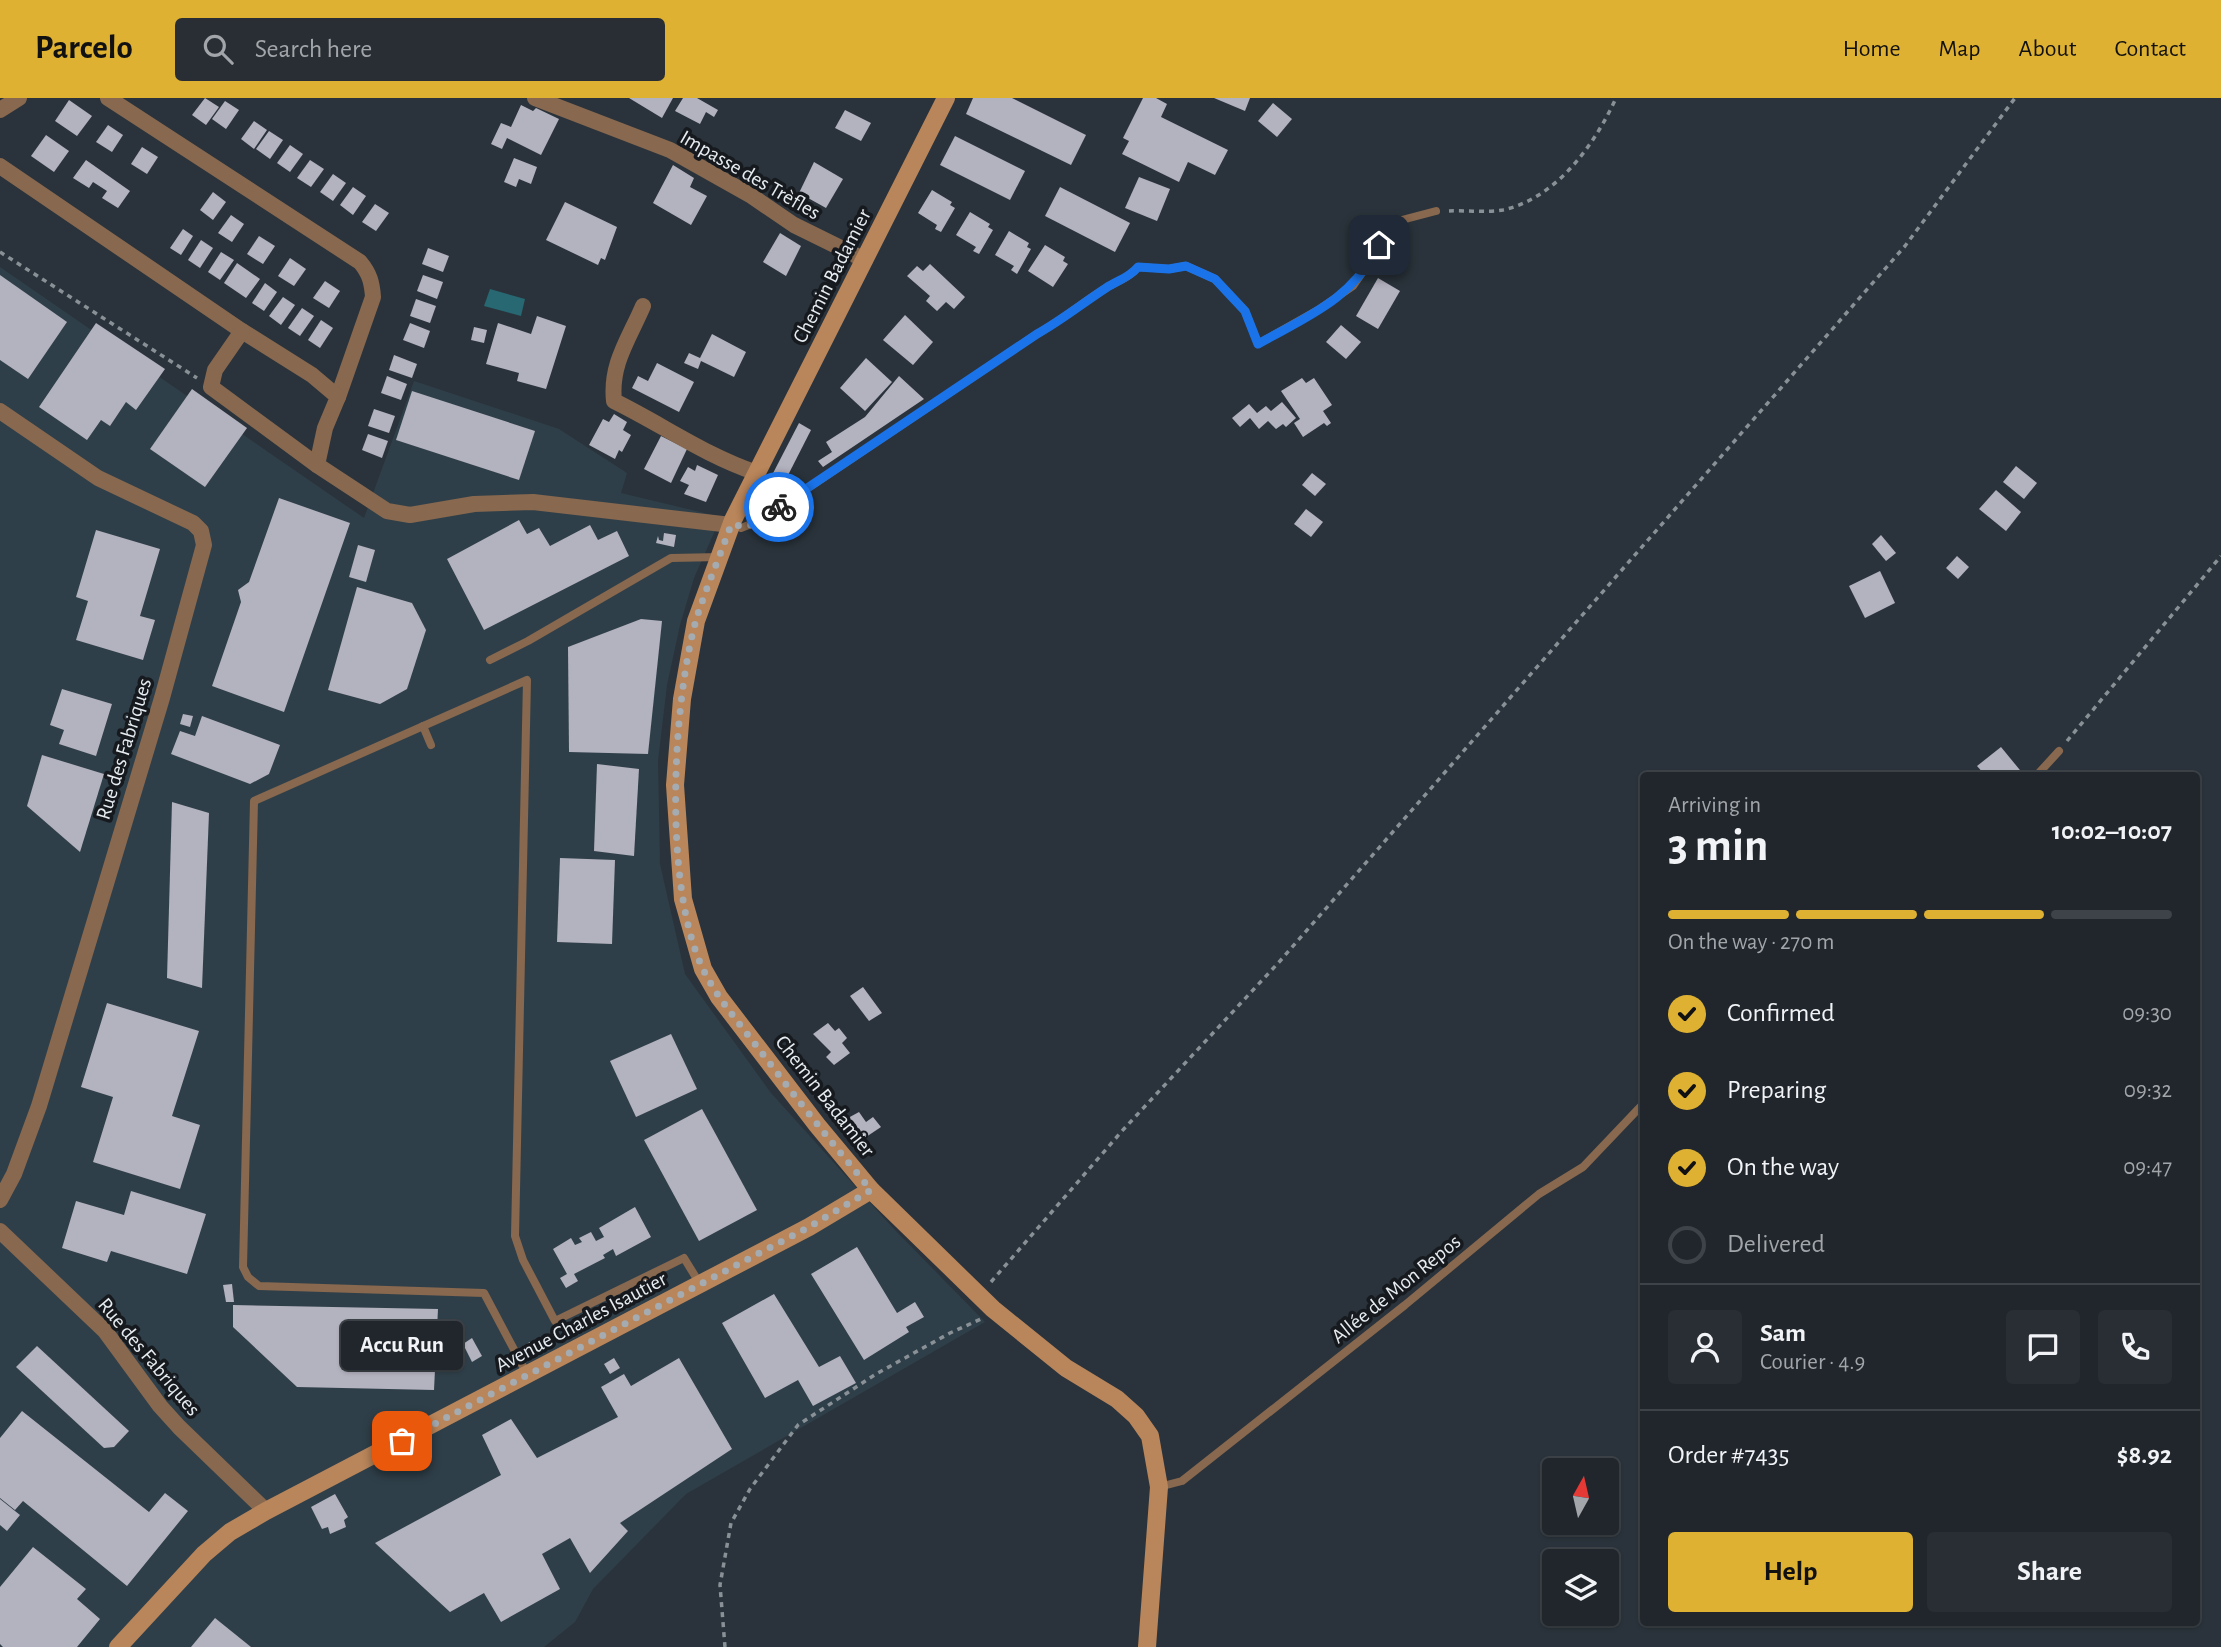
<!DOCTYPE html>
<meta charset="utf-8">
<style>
:root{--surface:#20262c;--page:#282e34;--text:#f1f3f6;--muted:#a2a5a9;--line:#3d4348;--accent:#deb133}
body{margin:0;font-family:"Alegreya Sans",sans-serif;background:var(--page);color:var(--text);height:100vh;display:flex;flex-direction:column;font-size:26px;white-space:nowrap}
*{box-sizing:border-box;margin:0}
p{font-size:23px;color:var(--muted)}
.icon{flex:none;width:38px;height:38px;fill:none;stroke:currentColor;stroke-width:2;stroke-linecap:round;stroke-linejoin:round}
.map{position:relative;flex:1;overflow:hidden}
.details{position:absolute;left:1640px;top:674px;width:560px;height:854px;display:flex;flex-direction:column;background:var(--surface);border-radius:7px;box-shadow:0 2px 5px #0004,0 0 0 2px var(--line)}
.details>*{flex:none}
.needle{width:46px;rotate:8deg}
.controls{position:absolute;left:1542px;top:1360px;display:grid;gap:14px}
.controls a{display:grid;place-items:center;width:77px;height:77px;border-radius:7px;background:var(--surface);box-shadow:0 2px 5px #0004,0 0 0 2px var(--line);font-size:35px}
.pin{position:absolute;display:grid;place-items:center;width:60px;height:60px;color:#fff;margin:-30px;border-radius:14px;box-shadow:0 4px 10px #0006}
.courier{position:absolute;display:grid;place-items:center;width:70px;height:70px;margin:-35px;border:5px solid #1a73e8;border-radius:50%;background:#fff;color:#222;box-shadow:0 2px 9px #0007}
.bubble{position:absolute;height:49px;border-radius:7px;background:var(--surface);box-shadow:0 2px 5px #0004,0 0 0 2px var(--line);font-size:23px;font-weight:700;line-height:49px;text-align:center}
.overview em{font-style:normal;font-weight:700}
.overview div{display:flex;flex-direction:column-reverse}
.overview{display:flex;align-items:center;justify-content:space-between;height:119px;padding:0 28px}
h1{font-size:46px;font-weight:700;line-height:52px}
.bar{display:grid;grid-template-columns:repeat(4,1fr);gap:10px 7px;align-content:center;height:84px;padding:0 28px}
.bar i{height:9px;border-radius:5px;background:var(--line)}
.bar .active{background:var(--accent)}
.bar p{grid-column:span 4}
.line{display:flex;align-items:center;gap:18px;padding:0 28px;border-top:2px solid var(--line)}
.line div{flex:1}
.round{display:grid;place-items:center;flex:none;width:74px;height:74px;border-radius:7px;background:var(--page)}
ol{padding:0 28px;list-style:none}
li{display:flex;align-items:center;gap:21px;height:77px}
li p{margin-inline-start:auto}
li .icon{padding:7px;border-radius:50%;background:var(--accent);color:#111;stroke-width:4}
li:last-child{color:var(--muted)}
li i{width:38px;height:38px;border:4px solid var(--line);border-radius:50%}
.button{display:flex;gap:14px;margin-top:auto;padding:14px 28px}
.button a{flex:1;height:80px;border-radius:7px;background:var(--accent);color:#111;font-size:28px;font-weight:700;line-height:80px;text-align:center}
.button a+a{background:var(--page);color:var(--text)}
header{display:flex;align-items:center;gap:42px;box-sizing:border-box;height:98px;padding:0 35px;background:var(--accent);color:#111}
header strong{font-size:33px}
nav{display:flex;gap:38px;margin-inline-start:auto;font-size:24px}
.search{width:490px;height:63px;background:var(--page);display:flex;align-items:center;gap:18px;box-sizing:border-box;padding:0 24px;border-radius:7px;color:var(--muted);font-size:26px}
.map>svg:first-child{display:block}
.built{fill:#2f3f49}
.water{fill:#276872}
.building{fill:#b3b2bf}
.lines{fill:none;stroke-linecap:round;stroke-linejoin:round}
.path{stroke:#899197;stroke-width:3.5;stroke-dasharray:5 5;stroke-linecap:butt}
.lane{stroke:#88684e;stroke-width:8}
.street{stroke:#88684e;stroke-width:16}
.secondary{stroke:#b9855a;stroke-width:18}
.done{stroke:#a4abb1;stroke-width:7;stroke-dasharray:0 12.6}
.route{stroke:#1a73e8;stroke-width:9}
.labels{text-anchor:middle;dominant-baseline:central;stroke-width:7;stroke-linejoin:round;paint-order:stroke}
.street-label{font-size:21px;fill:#e6ecf1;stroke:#161a1e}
</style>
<header>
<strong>Parcelo</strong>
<div class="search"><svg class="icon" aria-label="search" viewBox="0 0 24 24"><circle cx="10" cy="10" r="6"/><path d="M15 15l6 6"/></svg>Search here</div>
<nav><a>Home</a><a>Map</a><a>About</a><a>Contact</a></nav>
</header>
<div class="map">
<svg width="2221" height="1549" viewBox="0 0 2221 1549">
<rect width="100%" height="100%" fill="#2a333b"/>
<!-- built -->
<path class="built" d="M0 169 364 420 414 283 559 331 627 375 621 395 721 419 694 480 680 527 667 587 658 663 660 766 685 876 771 995 892 1129 985 1224 686 1396 593 1491 575 1524 544 1549H0Z"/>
<!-- water -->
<path class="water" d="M490 191 525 201 521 218 484 208Z"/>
<!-- building -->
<g class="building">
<path d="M205 0 219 9 206 27 192 17Z"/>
<path d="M629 0H673L662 20Z"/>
<path d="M683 0H697L718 12 714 19 706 14 700 26 675 13Z"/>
<path d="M973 0H1012L1086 37 1071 67 966 16Z"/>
<path d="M1143 0H1156L1167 6 1161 19 1228 52 1215 77 1188 64 1179 84 1122 56 1129 43 1123 40Z"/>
<path d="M1214 0H1250L1245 13Z"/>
<path d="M69 2 92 18 77 38 55 23Z"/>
<path d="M225 3 239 12 226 31 212 21Z"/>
<path d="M1273 5 1292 21 1277 39 1258 23Z"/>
<path d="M521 7 533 13 536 10 559 21 541 57 507 40 502 51 491 46 501 25 511 29Z"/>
<path d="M845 12 871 25 861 43 835 30Z"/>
<path d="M254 23 267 32 254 51 241 41Z"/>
<path d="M108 27 123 37 112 54 96 44Z"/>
<path d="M269 33 283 42 270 61 256 51Z"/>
<path d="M46 37 69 53 54 74 31 58Z"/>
<path d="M955 38 1025 73 1010 102 940 67Z"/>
<path d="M290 47 303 56 290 74 277 65Z"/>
<path d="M142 49 158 59 147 76 131 66Z"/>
<path d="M514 60 537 69 531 86 519 81 516 89 504 84Z"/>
<path d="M86 62 130 93 118 110 102 100 107 93 93 84 89 90 73 80Z"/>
<path d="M310 62 324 71 311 89 297 80Z"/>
<path d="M814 64 843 81 826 110 799 95Z"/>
<path d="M673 67 694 80 690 89 707 98 691 127 653 105Z"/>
<path d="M333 76 346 85 333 103 320 94Z"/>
<path d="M1139 79 1170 91 1157 123 1125 110Z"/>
<path d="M353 89 366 98 353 117 340 107Z"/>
<path d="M1060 89 1130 125 1115 154 1045 118Z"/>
<path d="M932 92 952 104 950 107 955 110 941 134 935 131 937 127 918 115Z"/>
<path d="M213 94 226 104 213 122 200 112Z"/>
<path d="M565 104 617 129 605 162 601 160 598 167 546 142Z"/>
<path d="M375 106 389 115 376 133 362 124Z"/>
<path d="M970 114 990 126 988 129 993 132 979 156 973 153 976 149 956 137Z"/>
<path d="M231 117 244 126 232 144 218 135Z"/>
<path d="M183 131 193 138 181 157 170 150Z"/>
<path d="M1009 133 1029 145 1027 149 1031 151 1017 176 1011 172 1014 168 995 157Z"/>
<path d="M780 135 801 148 786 178 763 164Z"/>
<path d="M259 138 275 148 263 166 247 156Z"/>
<path d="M201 142 213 150 200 170 188 162Z"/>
<path d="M1045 147 1065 159 1063 163 1068 166 1053 189 1028 173Z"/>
<path d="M428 150 449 158 443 174 422 166Z"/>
<path d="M221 154 234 162 220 182 208 174Z"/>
<path d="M290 160 306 171 294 188 278 178Z"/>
<path d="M237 165 260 181 246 200 224 185Z"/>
<path d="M930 166 965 199 954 211 946 204 937 213 926 203 930 198 907 178 917 168 923 173Z"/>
<path d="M0 177 67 224 28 281 0 262Z"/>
<path d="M423 177 443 184 437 201 417 193Z"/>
<path d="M1378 180 1400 193 1378 231 1356 218Z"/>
<path d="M325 183 340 193 329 210 313 200Z"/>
<path d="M265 185 277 194 264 213 252 205Z"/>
<path d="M283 199 295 207 281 227 269 218Z"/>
<path d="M416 201 436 208 430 225 410 218Z"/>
<path d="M302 210 314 218 300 238 288 230Z"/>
<path d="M905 217 933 244 913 267 883 242Z"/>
<path d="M537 218 566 228 546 291 517 283 519 275 486 266 498 225 531 236Z"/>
<path d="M321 222 333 230 320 250 308 242Z"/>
<path d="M96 225 165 271 136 312 126 304 110 328 101 322 87 342 39 309Z"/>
<path d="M410 225 430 233 424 250 403 242Z"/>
<path d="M1341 227 1361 244 1346 261 1326 244Z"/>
<path d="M474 229 487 232 484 245 471 242Z"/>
<path d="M712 236 746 254 734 279 701 263 698 271 684 265 689 255 700 260Z"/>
<path d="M394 257 417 266 412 280 389 272Z"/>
<path d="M866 260 892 284 865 313 840 290Z"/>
<path d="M657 265 694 284 679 314 632 290 638 278 648 283Z"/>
<path d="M387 278 407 286 401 302 381 295Z"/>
<path d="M899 278 924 301 823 369 818 363 832 354 826 344 865 319Z"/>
<path d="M1302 280 1306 285 1314 280 1332 307 1323 313 1331 325 1327 328 1324 325 1303 339 1294 325 1300 321 1281 293Z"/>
<path d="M192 291 247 330 205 389 150 351Z"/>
<path d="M412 293 535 333 519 382 396 342Z"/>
<path d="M1282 304 1296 320 1286 329 1283 326 1276 331 1268 323 1259 331 1250 320 1240 329 1232 320 1249 306 1257 315 1266 308 1271 313Z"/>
<path d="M374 311 395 318 389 335 368 328Z"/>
<path d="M614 316 627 324 623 332 631 337 622 354 619 352 615 361 589 347 603 321 609 324Z"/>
<path d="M799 325 811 332 783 387 770 381Z"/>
<path d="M368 336 388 343 382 360 362 352Z"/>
<path d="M661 338 687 351 671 385 644 371Z"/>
<path d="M697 367 718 377 706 404 684 396 689 387 680 383 688 369 695 373Z"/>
<path d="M2016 368 2037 385 2024 401 2003 384Z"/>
<path d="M1312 375 1326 386 1315 398 1302 387Z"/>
<path d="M1996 392 2021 414 2006 433 1979 411Z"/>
<path d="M279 400 350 425 284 614 212 588 241 504 238 492 249 484Z"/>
<path d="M1306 411 1323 424 1311 439 1294 426Z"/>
<path d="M519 422 527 436 539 430 550 448 590 427 598 442 617 433 629 458 484 532 447 461Z"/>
<path d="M96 432 160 451 140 518 155 522 143 562 76 542 88 503 76 499Z"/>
<path d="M664 435 676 437 674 449 656 445 658 438 659 442 663 443Z"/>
<path d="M1881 437 1896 455 1886 463 1872 446Z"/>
<path d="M358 447 375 452 366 484 349 479Z"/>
<path d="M1957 458 1969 469 1958 481 1946 470Z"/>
<path d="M1880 473 1895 505 1865 520 1849 488Z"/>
<path d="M357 489 412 505 426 532 407 591 380 606 328 592Z"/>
<path d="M641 521 662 523 648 656 569 654 568 549Z"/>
<path d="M62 591 112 606 96 658 59 646 64 632 50 627Z"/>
<path d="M183 616 193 618 190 629 180 626Z"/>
<path d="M202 618 280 647 269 676 250 686 171 656 180 633 195 638Z"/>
<path d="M2001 649 2024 677H1985L1977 668Z"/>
<path d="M42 657 104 676 80 754 27 708Z"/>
<path d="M597 666 639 671 634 758 594 753Z"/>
<path d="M172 704 209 715 202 890 167 880Z"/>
<path d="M560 760 615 762 612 846 557 844Z"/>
<path d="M863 889 882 915 869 923 850 898Z"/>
<path d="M107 905 199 933 172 1018 200 1027 180 1091 93 1064 113 999 81 989Z"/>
<path d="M828 925 835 933 839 930 847 940 842 945 850 955 834 967 826 959 831 954 813 936Z"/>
<path d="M671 936 697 991 636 1019 610 963Z"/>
<path d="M702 1011 757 1112 699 1143 644 1042Z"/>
<path d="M859 1014 866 1024 873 1019 881 1029 863 1041 848 1020Z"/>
<path d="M131 1093 206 1116 187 1176 111 1153 107 1164 62 1150 76 1103 124 1117Z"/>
<path d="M635 1109 651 1139 616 1158 613 1151 603 1157 605 1160 574 1176 578 1183 566 1190 560 1180 567 1176 553 1151 571 1140 575 1147 582 1144 579 1140 591 1134 596 1143 604 1139 599 1130Z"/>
<path d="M857 1149 897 1215 915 1204 924 1219 906 1229 909 1234 864 1262 811 1176Z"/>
<path d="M232 1186 234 1204H226L223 1187Z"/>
<path d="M774 1196 819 1269 840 1258 856 1285 813 1308 798 1282 765 1300 722 1225Z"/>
<path d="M233 1207 438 1211 434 1292 297 1289 233 1229Z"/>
<path d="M472 1240 482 1258 472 1264 463 1246Z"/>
<path d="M530 1244 536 1253 525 1258 521 1249Z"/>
<path d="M37 1248 129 1333 114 1349 104 1350 16 1269Z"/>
<path d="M614 1260 620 1270 610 1276 604 1266Z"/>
<path d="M679 1260 732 1351 620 1425 628 1433 590 1475 570 1440 542 1456 560 1491 501 1524 484 1495 450 1514 375 1445 501 1377 482 1337 511 1321 537 1360 618 1319 601 1289 624 1276 631 1288Z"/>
<path d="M22 1313 149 1414 165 1395 188 1413 127 1488 23 1403 15 1412 0 1400V1340Z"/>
<path d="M335 1396 348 1419 344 1422 346 1429 330 1436 328 1429 322 1431 311 1409Z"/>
<path d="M0 1401 20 1417 7 1433 0 1427Z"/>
<path d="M33 1449 86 1491 77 1501 100 1521 77 1549H3L0 1546V1489Z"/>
<path d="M215 1520 251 1549H191Z"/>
</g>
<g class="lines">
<!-- path -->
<g class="path">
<path d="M1449 113C1466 112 1487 115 1503 112 1557 100 1595 46 1616 0"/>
<path d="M0 154 197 280"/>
<path d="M2067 643 2221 458"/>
<path d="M991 1184 1122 1033 1280 863 1905 148 2015 0"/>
<path d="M725 1549 720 1487 731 1425 750 1391 798 1327 876 1276 950 1235 981 1221"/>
</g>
<!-- lane -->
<g class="lane">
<path d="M731 427 741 430 759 423 1037 236C1062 222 1083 204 1106 190 1119 182 1129 180 1138 169L1169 171 1186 168 1215 181 1245 213 1258 246 1318 212 1353 188 1398 123 1436 113"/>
<path d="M490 562 528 543 671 460 720 459"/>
<path d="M423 628 431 647"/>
<path d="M2037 677 2059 653"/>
<path d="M527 1276 484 1195 259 1188 248 1179 243 1169 254 703 527 582 515 1138 523 1162 555 1223 684 1160 700 1186"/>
<path d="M1159 1389 1182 1383 1405 1207 1539 1096 1583 1069 1643 1006"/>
</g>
<!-- street -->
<g class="street">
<path d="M108 0 360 164C370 176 372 185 373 199L338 299"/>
<path d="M535 0 670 52 750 97 794 127 865 162"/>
<path d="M0 12 19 0"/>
<path d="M0 68 242 233 312 277 338 299 325 330 317 367"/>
<path d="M643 208C629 241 610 266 614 303 663 327 704 357 757 375"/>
<path d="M242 233 215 272 211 289 317 367 387 413 410 417 474 406 533 404 731 427"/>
<path d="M0 313 98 380 193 425 201 433 204 447 162 600 39 1008 14 1076 0 1102"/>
<path d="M0 1133 105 1233 160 1308 179 1329 266 1413"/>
</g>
<!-- secondary -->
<g class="secondary">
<path d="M946 0 733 422 696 523 682 601 675 687 683 801 703 871 719 899 817 1027 871 1092 993 1211 1066 1270 1117 1301 1136 1318 1150 1338 1159 1389 1147 1549"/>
<path d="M118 1549 204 1456 230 1434 266 1413 809 1129 871 1092"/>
</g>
</g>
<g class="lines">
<!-- done -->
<path class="done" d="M402 1343 809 1129 871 1092C832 1045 795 999 759 951 739 925 718 901 704 873 663 791 672 609 696 522 706 490 720 458 731 427L749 428 779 409"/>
<!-- route -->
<path class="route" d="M779 409 1037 236C1062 222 1083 205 1106 190 1118 182 1129 180 1138 169L1169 171 1186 168 1215 181 1245 213 1258 246C1308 218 1353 201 1379 147"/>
</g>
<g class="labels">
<!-- street labels -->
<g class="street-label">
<text transform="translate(750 77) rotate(30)">Impasse des Trèfles</text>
<text transform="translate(832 178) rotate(-63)">Chemin Badamier</text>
<text transform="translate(124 651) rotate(-73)">Rue des Fabriques</text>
<text transform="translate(825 998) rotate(52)">Chemin Badamier</text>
<text transform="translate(1396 1191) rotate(-39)">Allée de Mon Repos</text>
<text transform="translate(581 1224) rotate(-28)">Avenue Charles Isautier</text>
<text transform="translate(149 1259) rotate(50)">Rue des Fabriques</text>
</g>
</g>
</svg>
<div class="controls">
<a><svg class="needle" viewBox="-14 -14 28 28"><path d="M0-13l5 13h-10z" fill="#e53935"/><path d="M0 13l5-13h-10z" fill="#a2a5a9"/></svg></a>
<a><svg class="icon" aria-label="layers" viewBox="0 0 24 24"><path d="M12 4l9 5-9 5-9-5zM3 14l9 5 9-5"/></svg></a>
</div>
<div class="pin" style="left:402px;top:1343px;background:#ea580c"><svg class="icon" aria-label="bag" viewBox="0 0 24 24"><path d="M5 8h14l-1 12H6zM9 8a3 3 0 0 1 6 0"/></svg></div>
<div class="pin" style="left:1379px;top:147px;background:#1f2937"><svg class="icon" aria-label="home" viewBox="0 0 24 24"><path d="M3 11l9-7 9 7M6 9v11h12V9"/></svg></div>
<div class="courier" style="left:779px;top:409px"><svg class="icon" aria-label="bike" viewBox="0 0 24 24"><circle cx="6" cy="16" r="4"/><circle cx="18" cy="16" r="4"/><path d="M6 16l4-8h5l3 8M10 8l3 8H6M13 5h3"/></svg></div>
<div class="bubble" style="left:341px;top:1223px;width:122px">Accu Run</div>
<section class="details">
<div class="overview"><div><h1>3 min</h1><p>Arriving in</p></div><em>10:02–10:07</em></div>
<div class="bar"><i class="active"></i><i class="active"></i><i class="active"></i><i></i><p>On the way · 270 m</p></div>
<ol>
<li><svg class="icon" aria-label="check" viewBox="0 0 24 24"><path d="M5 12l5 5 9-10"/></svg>Confirmed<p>09:30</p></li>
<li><svg class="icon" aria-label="check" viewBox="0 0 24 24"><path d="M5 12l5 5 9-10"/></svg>Preparing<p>09:32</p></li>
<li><svg class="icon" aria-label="check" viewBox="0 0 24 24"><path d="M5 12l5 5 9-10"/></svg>On the way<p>09:47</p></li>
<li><i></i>Delivered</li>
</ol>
<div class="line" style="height:126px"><a class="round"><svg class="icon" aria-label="person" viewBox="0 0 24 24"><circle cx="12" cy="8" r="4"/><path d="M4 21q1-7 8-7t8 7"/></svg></a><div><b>Sam</b><p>Courier · 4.9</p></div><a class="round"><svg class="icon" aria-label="chat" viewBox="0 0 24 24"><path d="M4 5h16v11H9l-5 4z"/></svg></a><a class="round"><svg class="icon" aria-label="phone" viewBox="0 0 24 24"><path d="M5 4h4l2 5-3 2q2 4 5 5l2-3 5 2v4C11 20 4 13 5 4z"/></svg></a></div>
<div class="line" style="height:91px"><div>Order #7435</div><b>$8.92</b></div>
<div class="button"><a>Help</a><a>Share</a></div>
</section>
</div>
